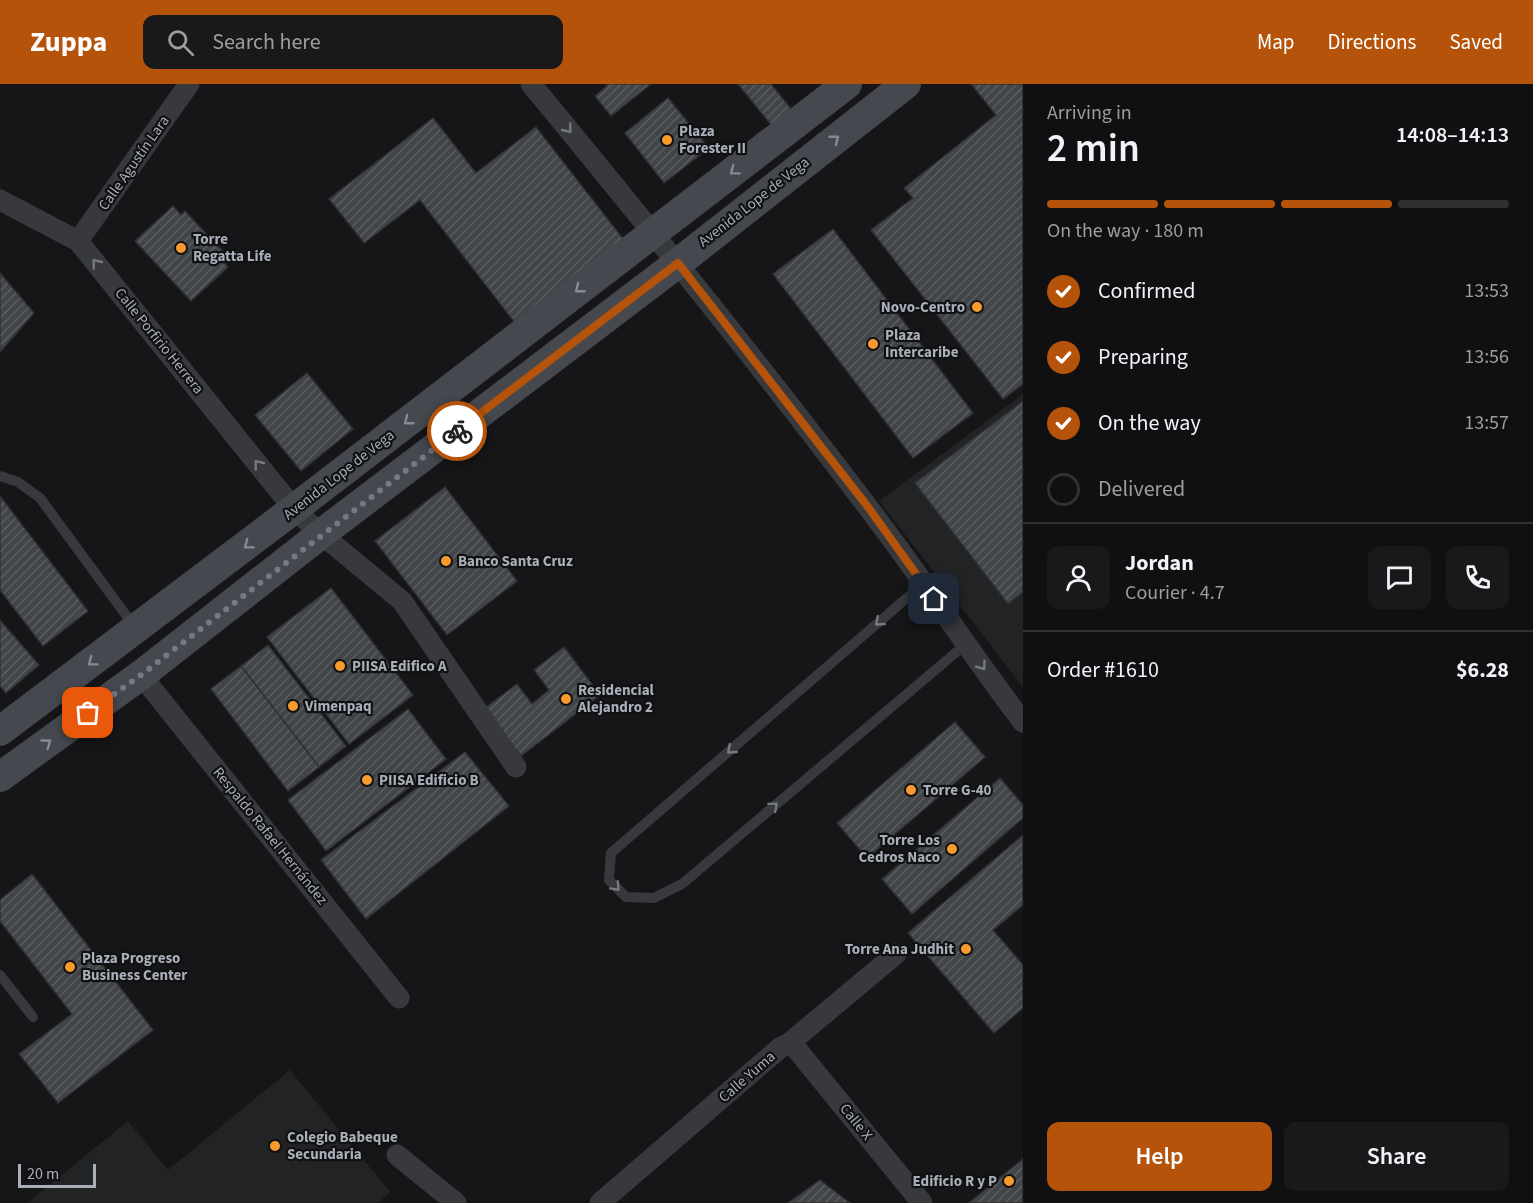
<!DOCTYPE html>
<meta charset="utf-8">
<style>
:root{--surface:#101012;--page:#19191b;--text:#f1f3f6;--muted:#9c9d9f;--line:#303032;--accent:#b45309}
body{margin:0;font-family:"Source Sans 3",sans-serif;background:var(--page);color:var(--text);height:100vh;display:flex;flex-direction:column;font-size:22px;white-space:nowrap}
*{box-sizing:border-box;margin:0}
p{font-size:20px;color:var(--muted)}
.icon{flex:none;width:33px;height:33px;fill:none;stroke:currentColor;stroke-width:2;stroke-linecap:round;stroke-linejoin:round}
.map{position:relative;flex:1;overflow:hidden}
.sheet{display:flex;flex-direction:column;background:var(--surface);width:510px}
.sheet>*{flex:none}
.scale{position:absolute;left:18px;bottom:15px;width:78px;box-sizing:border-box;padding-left:6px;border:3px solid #a8afb9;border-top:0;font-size:16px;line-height:21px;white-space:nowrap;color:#a8afb9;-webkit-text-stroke:4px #111113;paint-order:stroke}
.pin{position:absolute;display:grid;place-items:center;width:51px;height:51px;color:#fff;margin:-26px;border-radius:12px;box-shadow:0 3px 9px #0006}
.courier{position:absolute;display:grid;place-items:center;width:60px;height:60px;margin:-30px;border:4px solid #b45309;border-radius:50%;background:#fff;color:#222;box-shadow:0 2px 8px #0007}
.head em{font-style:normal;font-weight:600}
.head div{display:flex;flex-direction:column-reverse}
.head{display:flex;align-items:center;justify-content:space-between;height:102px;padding:0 24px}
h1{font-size:39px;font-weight:600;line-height:45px}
.bar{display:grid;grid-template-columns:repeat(4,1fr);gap:9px 6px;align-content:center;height:72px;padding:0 24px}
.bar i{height:8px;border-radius:4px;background:var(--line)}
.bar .active{background:var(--accent)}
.bar p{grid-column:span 4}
.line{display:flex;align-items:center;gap:15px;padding:0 24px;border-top:2px solid var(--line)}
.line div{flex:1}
.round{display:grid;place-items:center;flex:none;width:63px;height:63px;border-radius:12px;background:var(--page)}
ol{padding:0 24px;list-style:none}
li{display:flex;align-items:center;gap:18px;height:66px}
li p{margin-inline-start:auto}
li .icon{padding:6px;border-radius:50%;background:var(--accent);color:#fff;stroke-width:4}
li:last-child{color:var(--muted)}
li i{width:33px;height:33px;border:3px solid var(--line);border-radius:50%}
.primary-button{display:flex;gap:12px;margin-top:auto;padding:12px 24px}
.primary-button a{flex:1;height:69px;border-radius:12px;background:var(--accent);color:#fff;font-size:24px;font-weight:600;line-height:69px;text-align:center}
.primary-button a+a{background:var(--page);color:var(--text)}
header{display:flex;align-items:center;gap:36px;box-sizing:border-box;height:84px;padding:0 30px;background:var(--accent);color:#fff}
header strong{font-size:28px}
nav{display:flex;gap:33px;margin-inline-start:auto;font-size:21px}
.search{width:420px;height:54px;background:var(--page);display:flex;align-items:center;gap:15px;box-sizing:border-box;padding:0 21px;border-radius:12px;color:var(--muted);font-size:22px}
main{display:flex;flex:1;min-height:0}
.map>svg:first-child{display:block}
.built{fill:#222325}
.building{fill:url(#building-hatch);stroke:#303134;stroke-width:1.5}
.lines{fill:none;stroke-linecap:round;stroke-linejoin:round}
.lane{stroke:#37393d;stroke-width:10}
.street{stroke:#37393d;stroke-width:21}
.secondary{stroke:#45484e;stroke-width:30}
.oneway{stroke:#757a81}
.oneway2{stroke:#858b94}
.done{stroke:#757981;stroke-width:6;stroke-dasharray:0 10.8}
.route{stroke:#b45309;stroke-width:8}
.poi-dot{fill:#f89b2f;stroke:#111113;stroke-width:2}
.labels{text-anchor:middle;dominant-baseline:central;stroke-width:4.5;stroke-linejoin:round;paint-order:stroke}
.poi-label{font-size:15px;font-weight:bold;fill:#a8afb9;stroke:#111113;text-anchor:start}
.street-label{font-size:15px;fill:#a8afb9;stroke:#111113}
</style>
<header>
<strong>Zuppa</strong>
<div class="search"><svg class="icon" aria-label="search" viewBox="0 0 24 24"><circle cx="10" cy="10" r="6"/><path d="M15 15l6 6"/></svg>Search here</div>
<nav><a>Map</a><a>Directions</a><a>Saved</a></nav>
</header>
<main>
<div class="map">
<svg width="1023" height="1119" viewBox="0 0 1023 1119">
<defs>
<pattern id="building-hatch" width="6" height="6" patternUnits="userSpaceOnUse" patternTransform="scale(1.5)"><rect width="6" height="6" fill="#424548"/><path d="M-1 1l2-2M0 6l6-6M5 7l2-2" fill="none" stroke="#5a5d60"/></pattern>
</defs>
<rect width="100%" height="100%" fill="#161618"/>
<!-- built -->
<g class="built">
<path d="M1023 310V603L879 417Z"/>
<path d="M290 986 390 1108 378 1119H27L128 1037 168 1086Z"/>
</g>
<!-- building -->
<g class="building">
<path d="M606 0H651L611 32 595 12 607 2Z"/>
<path d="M738 0H771L792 26 773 43Z"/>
<path d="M971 0H1023V300L1003 315 871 146 913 114 904 104 996 31Z"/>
<path d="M668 14 709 64 664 99 625 49Z"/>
<path d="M433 34 476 89 536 43 627 160 519 244 420 116 364 159 329 115Z"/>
<path d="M173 122 181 131 185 127 227 172 222 176 228 183 191 217 135 157Z"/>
<path d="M833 145 973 329 913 374 773 190Z"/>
<path d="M0 189 34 229 0 268Z"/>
<path d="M307 289 353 345 301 387 255 331Z"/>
<path d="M1023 317V508L1008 520 915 399Z"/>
<path d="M445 403 517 497 447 551 375 457Z"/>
<path d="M0 412 88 527 43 562 0 506Z"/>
<path d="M331 504 413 611 349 660 267 553Z"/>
<path d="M0 536 39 581 6 609 0 602Z"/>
<path d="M268 561 346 662 319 683 241 582Z"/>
<path d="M564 563 600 611 521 672 484 625 517 600 532 620 549 606 534 586Z"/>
<path d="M241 582 319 683 288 707 211 605Z"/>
<path d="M408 625 446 675 326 767 288 716Z"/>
<path d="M955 638 985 673 867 774 837 739Z"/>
<path d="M465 668 509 722 366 835 321 776Z"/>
<path d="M1000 694 1023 721V734L912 830 882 795Z"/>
<path d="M1023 751V821L993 846 1023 881V924L994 949 908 849Z"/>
<path d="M32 790 153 946 58 1019 19 970 72 930 0 837V816Z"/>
<path d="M1023 1075V1119H969Z"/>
<path d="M820 1096 850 1119H788Z"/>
</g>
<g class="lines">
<!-- lane -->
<g class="lane">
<path d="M0 392 18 398 40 414 134 542"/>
<path d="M923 500 611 769 609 796 626 813 654 814 682 800 966 560"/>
<path d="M0 891 33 933"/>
</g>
<!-- street -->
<g class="street">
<path d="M531 0C650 144 767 289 879 438 929 504 973 573 1023 638"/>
<path d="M0 116 78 157 294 425 321 450 402 517 516 683"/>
<path d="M78 157 189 0"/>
<path d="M141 591 399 914"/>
<path d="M787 961 794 962 922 1119"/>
<path d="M397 1071 456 1119"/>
<path d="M600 1119 781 963 787 961 896 870"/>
</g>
<!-- secondary -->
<g class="secondary">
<path d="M0 647 294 425 847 0"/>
<path d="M0 693 141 591 321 450 678 179 906 0"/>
</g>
</g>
<!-- one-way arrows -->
<defs><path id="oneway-chevron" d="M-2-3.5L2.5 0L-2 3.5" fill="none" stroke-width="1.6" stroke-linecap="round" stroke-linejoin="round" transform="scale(1.5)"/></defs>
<g class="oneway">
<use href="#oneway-chevron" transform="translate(568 45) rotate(51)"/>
<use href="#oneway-chevron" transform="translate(96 179) rotate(-129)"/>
<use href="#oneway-chevron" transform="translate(258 380) rotate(-129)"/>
<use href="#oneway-chevron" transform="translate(879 538) rotate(139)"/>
<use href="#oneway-chevron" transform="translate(982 582) rotate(54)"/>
<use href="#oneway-chevron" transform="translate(731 666) rotate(139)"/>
<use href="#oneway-chevron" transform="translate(774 722) rotate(-40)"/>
<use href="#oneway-chevron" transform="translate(616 803) rotate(47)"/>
</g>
<g class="oneway2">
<use href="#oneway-chevron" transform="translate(835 55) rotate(-38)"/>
<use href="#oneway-chevron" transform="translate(734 87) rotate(143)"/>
<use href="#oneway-chevron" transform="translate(579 205) rotate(142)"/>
<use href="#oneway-chevron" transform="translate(408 337) rotate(142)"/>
<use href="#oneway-chevron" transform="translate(248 461) rotate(143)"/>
<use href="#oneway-chevron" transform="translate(92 578) rotate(143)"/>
<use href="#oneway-chevron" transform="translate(47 659) rotate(-36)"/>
</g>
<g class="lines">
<!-- done -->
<path class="done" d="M88 629 141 591 457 347"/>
<!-- route -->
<path class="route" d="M457 347 678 179 868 423 934 515"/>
</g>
<!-- markers -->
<g class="poi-dot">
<circle cx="667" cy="56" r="6"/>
<circle cx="181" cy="164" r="6"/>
<circle cx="977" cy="223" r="6"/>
<circle cx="873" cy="260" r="6"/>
<circle cx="446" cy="477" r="6"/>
<circle cx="340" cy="582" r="6"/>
<circle cx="566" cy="615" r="6"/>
<circle cx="293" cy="622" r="6"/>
<circle cx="367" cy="696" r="6"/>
<circle cx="911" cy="706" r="6"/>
<circle cx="952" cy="765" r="6"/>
<circle cx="966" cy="865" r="6"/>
<circle cx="70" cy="883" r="6"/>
<circle cx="275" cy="1062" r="6"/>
<circle cx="1009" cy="1097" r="6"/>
</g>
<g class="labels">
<!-- poi labels -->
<g class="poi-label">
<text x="679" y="47">Plaza<tspan x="679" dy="17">Forester II</tspan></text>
<text x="193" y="155">Torre<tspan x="193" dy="17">Regatta Life</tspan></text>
<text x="965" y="223" text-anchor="end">Novo-Centro</text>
<text x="885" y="251">Plaza<tspan x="885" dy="17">Intercaribe</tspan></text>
<text x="458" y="477">Banco Santa Cruz</text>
<text x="352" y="582">PIISA Edifico A</text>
<text x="578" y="606">Residencial<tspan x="578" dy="17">Alejandro 2</tspan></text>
<text x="305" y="622">Vimenpaq</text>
<text x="379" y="696">PIISA Edificio B</text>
<text x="923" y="706">Torre G-40</text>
<text x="940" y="756" text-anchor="end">Torre Los<tspan x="940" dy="17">Cedros Naco</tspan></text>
<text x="954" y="865" text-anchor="end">Torre Ana Judhit</text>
<text x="82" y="874">Plaza Progreso<tspan x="82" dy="17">Business Center</tspan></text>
<text x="287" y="1053">Colegio Babeque<tspan x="287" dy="17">Secundaria</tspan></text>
<text x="997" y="1097" text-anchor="end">Edificio R y P</text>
</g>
<!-- street labels -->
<g class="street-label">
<text transform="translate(134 79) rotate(-55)">Calle Agustín Lara</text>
<text transform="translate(754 118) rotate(-38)">Avenida Lope de Vega</text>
<text transform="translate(159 257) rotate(51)">Calle Porfirio Herrera</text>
<text transform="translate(339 391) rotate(-38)">Avenida Lope de Vega</text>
<text transform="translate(270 752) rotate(51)">Respaldo Rafael Hernández</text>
<text transform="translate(747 993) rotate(-41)">Calle Yuma</text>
<text transform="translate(856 1038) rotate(51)">Calle X</text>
</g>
</g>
</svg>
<div class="scale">20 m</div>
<div class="pin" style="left:88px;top:629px;background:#ea580c"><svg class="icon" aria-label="bag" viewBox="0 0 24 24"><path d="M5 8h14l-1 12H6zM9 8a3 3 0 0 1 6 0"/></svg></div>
<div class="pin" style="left:934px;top:515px;background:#1f2937"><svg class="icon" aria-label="home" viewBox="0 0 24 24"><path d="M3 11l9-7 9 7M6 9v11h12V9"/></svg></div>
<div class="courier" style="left:457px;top:347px"><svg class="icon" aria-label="bike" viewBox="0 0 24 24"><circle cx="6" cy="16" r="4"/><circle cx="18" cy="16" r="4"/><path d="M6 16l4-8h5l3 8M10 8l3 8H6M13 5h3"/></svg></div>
</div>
<section class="sheet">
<div class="head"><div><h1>2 min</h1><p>Arriving in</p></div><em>14:08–14:13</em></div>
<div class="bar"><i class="active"></i><i class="active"></i><i class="active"></i><i></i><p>On the way · 180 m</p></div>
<ol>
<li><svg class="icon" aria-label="check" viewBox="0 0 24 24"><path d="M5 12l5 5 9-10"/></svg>Confirmed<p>13:53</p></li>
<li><svg class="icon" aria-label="check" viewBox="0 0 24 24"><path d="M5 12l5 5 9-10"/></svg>Preparing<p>13:56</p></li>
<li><svg class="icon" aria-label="check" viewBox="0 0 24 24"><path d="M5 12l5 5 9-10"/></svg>On the way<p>13:57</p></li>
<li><i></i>Delivered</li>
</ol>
<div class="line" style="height:108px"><a class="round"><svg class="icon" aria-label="person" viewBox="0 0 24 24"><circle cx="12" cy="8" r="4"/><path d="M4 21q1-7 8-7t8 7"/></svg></a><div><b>Jordan</b><p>Courier · 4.7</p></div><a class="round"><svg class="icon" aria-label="chat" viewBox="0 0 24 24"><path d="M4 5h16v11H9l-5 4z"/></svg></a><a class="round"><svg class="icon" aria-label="phone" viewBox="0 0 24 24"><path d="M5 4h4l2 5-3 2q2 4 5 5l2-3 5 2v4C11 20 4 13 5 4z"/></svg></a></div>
<div class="line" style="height:78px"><div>Order #1610</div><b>$6.28</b></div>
<div class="primary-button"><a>Help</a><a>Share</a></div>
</section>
</main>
